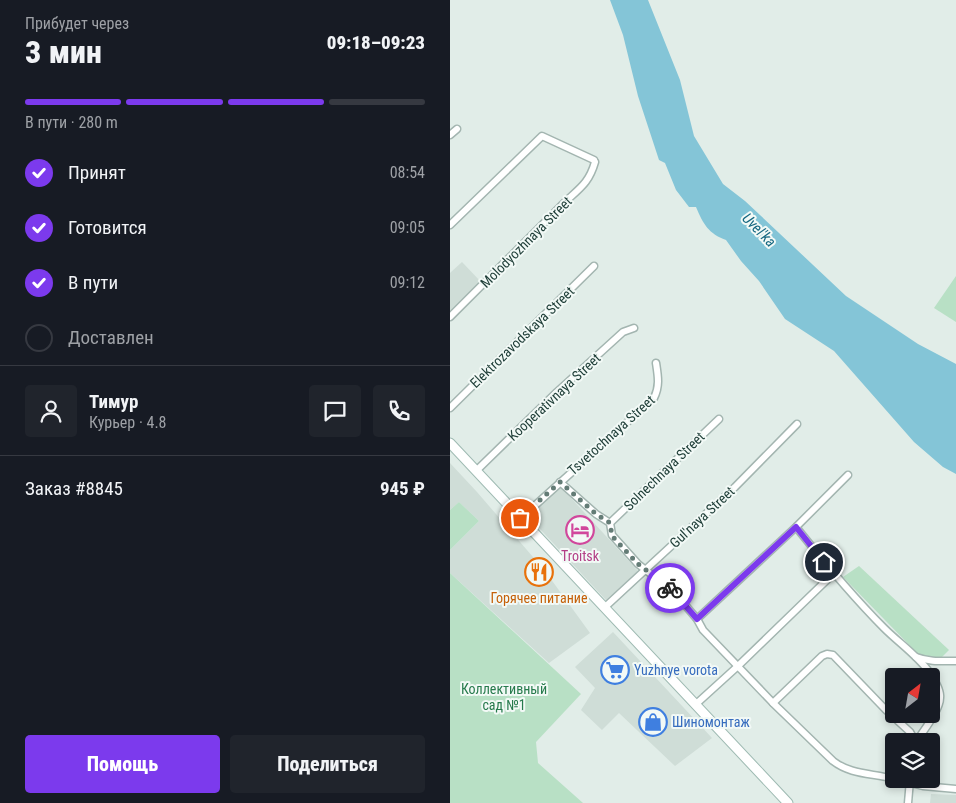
<!DOCTYPE html>
<html lang="ru">
<meta charset="utf-8">
<style>
:root{--surface:#171b24;--page:#20242c;--text:#f1f3f6;--muted:#9ea1a6;--line:#363941;--accent:#7c3aed}
body{margin:0;font-family:"Roboto Condensed",sans-serif;background:var(--page);color:var(--text);height:100vh;display:flex;flex-direction:column;font-size:19px;white-space:nowrap}
*{box-sizing:border-box;margin:0}
p{font-size:16px;color:var(--muted)}
.icon{flex:none;width:28px;height:28px;fill:none;stroke:currentColor;stroke-width:2;stroke-linecap:round;stroke-linejoin:round}
.map{position:relative;flex:1;overflow:hidden}
.panel{display:flex;flex-direction:column;background:var(--surface);width:450px}
.panel>*{flex:none}
.needle{width:32px;rotate:31deg}
.fabs{position:absolute;left:435px;top:668px;display:grid;gap:10px}
.fabs a{display:grid;place-items:center;width:55px;height:55px;border-radius:5px;background:var(--surface);box-shadow:0 2px 8px #0003;font-size:25px}
.pin{position:absolute;display:grid;place-items:center;width:42px;height:42px;color:#fff;margin:-21px;border:2px solid #fff;border-radius:50%;box-shadow:0 1px 5px #0007}
.courier{position:absolute;display:grid;place-items:center;width:50px;height:50px;margin:-25px;border:4px solid #7c3aed;border-radius:50%;background:#fff;color:#222;box-shadow:0 1px 6px #0007}
.headline em{font-style:normal;font-weight:800}
.headline div{display:flex;flex-direction:column-reverse}
.headline{display:flex;align-items:center;justify-content:space-between;height:85px;padding:0 25px}
h1{font-size:32px;font-weight:800;line-height:38px}
.bar{display:grid;grid-template-columns:repeat(4,1fr);gap:8px 5px;align-content:center;height:60px;padding:0 25px}
.bar i{height:6px;border-radius:4px;background:var(--line)}
.bar .selected{background:var(--accent)}
.bar p{grid-column:span 4}
.line{display:flex;align-items:center;gap:12px;padding:0 25px;border-top:1px solid var(--line)}
.line div{flex:1}
.round{display:grid;place-items:center;flex:none;width:52px;height:52px;border-radius:5px;background:var(--page)}
ol{padding:0 25px;list-style:none}
li{display:flex;align-items:center;gap:15px;height:55px}
li p{margin-inline-start:auto}
li .icon{padding:5px;border-radius:50%;background:var(--accent);color:#fff;stroke-width:4}
li:last-child{color:var(--muted)}
li i{width:28px;height:28px;border:2px solid var(--line);border-radius:50%}
.button{display:flex;gap:10px;margin-top:auto;padding:10px 25px}
.button a{flex:1;height:58px;border-radius:5px;background:var(--accent);color:#fff;font-size:20px;font-weight:800;line-height:58px;text-align:center}
.button a+a{background:var(--page);color:var(--text)}
main{display:flex;flex:1;min-height:0}
.map>svg:first-child{display:block}
.built{fill:#cfddd7}
.green{fill:#b8e0c5}
.water{fill:#84c5d7}
.lines{fill:none;stroke-linecap:round;stroke-linejoin:round}
.minor-casing{stroke:#a3b5b0;stroke-width:9}
.secondary-casing{stroke:#9ebab2;stroke-width:11}
.minor{stroke:#fff;stroke-width:6}
.secondary{stroke:#fff;stroke-width:9}
.done{stroke:#647c76;stroke-width:5;stroke-dasharray:0 9}
.route{stroke:#7c3aed;stroke-width:6}
.labels{text-anchor:middle;dominant-baseline:central;stroke-width:4;stroke-linejoin:round;paint-order:stroke}
.street-label{font-size:14px;fill:#203f39;stroke:#f2f9f6}
.hotel-label{font-size:14px;fill:#b23c85;stroke:#f2f9f6}
.food-label{font-size:14px;fill:#c56008;stroke:#f2f9f6}
.shop-label{font-size:14px;fill:#366cbe;stroke:#f2f9f6;text-anchor:start}
.park-label{font-size:14px;fill:#267a4c;stroke:#f2f9f6}
.water-label{font-size:15px;font-style:italic;fill:#146781;stroke:#f2f9f6}
</style>
<main>
<section class="panel">
<div class="headline"><div><h1>3 мин</h1><p>Прибудет через</p></div><em>09:18–09:23</em></div>
<div class="bar"><i class="selected"></i><i class="selected"></i><i class="selected"></i><i></i><p>В пути · 280 m</p></div>
<ol>
<li><svg class="icon" aria-label="check" viewBox="0 0 24 24"><path d="M5 12l5 5 9-10"/></svg>Принят<p>08:54</p></li>
<li><svg class="icon" aria-label="check" viewBox="0 0 24 24"><path d="M5 12l5 5 9-10"/></svg>Готовится<p>09:05</p></li>
<li><svg class="icon" aria-label="check" viewBox="0 0 24 24"><path d="M5 12l5 5 9-10"/></svg>В пути<p>09:12</p></li>
<li><i></i>Доставлен</li>
</ol>
<div class="line" style="height:90px"><a class="round"><svg class="icon" aria-label="person" viewBox="0 0 24 24"><circle cx="12" cy="8" r="4"/><path d="M4 21q1-7 8-7t8 7"/></svg></a><div><b>Тимур</b><p>Курьер · 4.8</p></div><a class="round"><svg class="icon" aria-label="chat" viewBox="0 0 24 24"><path d="M4 5h16v11H9l-5 4z"/></svg></a><a class="round"><svg class="icon" aria-label="phone" viewBox="0 0 24 24"><path d="M5 4h4l2 5-3 2q2 4 5 5l2-3 5 2v4C11 20 4 13 5 4z"/></svg></a></div>
<div class="line" style="height:65px"><div>Заказ #8845</div><b>945 ₽</b></div>
<div class="button"><a>Помощь</a><a>Поделиться</a></div>
</section>
<div class="map">
<svg width="506" height="803" viewBox="0 0 506 803">
<rect width="100%" height="100%" fill="#e1ede8"/>
<!-- built -->
<g class="built">
<path d="M12 262 31 282 0 312V273Z"/>
<path d="M0 463 27 492 95 571 140 633 99 663 0 573V550L29 521 9 502 0 510Z"/>
<path d="M110 486 188 571 156 600 78 516Z"/>
<path d="M163 632 262 738 225 766 169 713 152 730 131 710 145 688 125 667Z"/>
<path d="M481 794 506 795V803H480Z"/>
</g>
<!-- green -->
<g class="green">
<path d="M506 276V322L484 308Z"/>
<path d="M9 502 29 521 0 550V510Z"/>
<path d="M409 566 499 650 491 658 471 657 393 577Z"/>
<path d="M0 573 131 694 86 742 88 763 133 803H0Z"/>
</g>
<!-- water -->
<path class="water" d="M160 0H198L230 80 244 136 273 184 295 201 396 296 468 344 506 364V474L493 467 464 442 384 351 335 319 309 281 291 261 276 240C259 234 253 224 246 207H239L226 190 215 163 209 160 188 96 173 35Z"/>
<g class="lines">
<defs>
<g id="minor">
<path d="M0 135 7 129"/>
<path d="M0 225 92 136 144 160"/>
<path d="M0 317 115 202C130 188 139 183 145 162"/>
<path d="M0 408 144 266"/>
<path d="M26 471 107 392 173 332 184 328"/>
<path d="M110 482 146 514 160 523 162 535 188 564 224 592 247 619 253 630 323 703 383 761C401 775 422 773 444 779"/>
<path d="M71 518 204 398C210 386 208 376 206 363"/>
<path d="M160 523 269 419"/>
<path d="M346 527C374 562 402 596 434 628 449 643 468 656 480 673 484 679 491 691 490 698 490 710 473 731 467 741"/>
<path d="M154 608 285 487 347 424"/>
<path d="M247 619 346 527 398 475"/>
<path d="M466 657C479 662 492 661 506 661"/>
<path d="M323 703 372 656 377 654 383 655 435 709 460 732 465 741"/>
<path d="M245 705 288 666 383 574"/>
<path d="M444 779 473 786 506 789"/>
<path d="M458 803 460 780"/>
</g>
<path id="secondary" d="M0 443 338 803"/>
</defs>
<!-- minor casing -->
<use href="#minor" class="minor-casing"/>
<!-- secondary casing -->
<use href="#secondary" class="secondary-casing"/>
<!-- minor -->
<use href="#minor" class="minor"/>
<!-- secondary -->
<use href="#secondary" class="secondary"/>
</g>
<g class="lines">
<!-- done -->
<path class="done" d="M70 518 110 482 146 514 160 523 162 536 188 564 220 588"/>
<!-- route -->
<path class="route" d="M220 588 247 619 346 527 374 562"/>
</g>
<!-- icons -->
<defs>
<symbol id="hotel-ring" viewBox="-11 -11 22 22"><circle r="9.5" fill="#f2f9f6" stroke="#d1479c" stroke-width="1.5"/><path d="M-6-4.5h1.5V1H6V5H4.5V3h-9V5H-6ZM-4 0a1.8 1.8 0 1 1 3.6 0ZM.5 0V-2.5h3Q6-2.5 6 0Z" fill="#d1479c"/></symbol>
<symbol id="restaurant-ring" viewBox="-11 -11 22 22"><circle r="9.5" fill="#f2f9f6" stroke="#e8710a" stroke-width="1.5"/><path d="M-5-6h1v4h1v-4h1v4h1v-4h1v5L-1.5 .5V6h-2V.5L-5-1ZM5-6V6H3V1.5H1.5Q1.5-4 5-6Z" fill="#e8710a"/></symbol>
<symbol id="supermarket-ring" viewBox="-11 -11 22 22"><circle r="9.5" fill="#f2f9f6" stroke="#3f7fe0" stroke-width="1.5"/><path d="M-6-5.5h2.5l.6 2H6L4.5 2H-2.5L-4.4-4H-6ZM-1.5 3.2a1.3 1.3 0 1 0 .1 0ZM3 3.2a1.3 1.3 0 1 0 .1 0Z" fill="#3f7fe0"/></symbol>
<symbol id="shop-ring" viewBox="-11 -11 22 22"><circle r="9.5" fill="#f2f9f6" stroke="#3f7fe0" stroke-width="1.5"/><path d="M-5-2.5h2.3a2.7 3.5 0 0 1 5.4 0H5L5.5 6h-11ZM-1.5-2.5h3a1.5 2.3 0 0 0-3 0Z" fill="#3f7fe0"/></symbol>
</defs>
<g fill-rule="evenodd">
<use href="#hotel-ring" x="114" y="514" width="32" height="32"/>
<use href="#restaurant-ring" x="73" y="556" width="32" height="32"/>
<use href="#supermarket-ring" x="149" y="654" width="32" height="32"/>
<use href="#shop-ring" x="187" y="706" width="32" height="32"/>
</g>
<g class="labels">
<!-- street labels -->
<g class="street-label">
<text transform="translate(76 242) rotate(-45)">Molodyozhnaya Street</text>
<text transform="translate(72 337) rotate(-44)">Elektrozavodskaya Street</text>
<text transform="translate(104 397) rotate(-43)">Kooperativnaya Street</text>
<text transform="translate(161 435) rotate(-42)">Tsvetochnaya Street</text>
<text transform="translate(214 471) rotate(-44)">Solnechnaya Street</text>
<text transform="translate(252 517) rotate(-43)">Gul'naya Street</text>
</g>
<!-- hotel labels -->
<g class="hotel-label">
<text x="130" y="556">Troitsk</text>
</g>
<!-- food labels -->
<g class="food-label">
<text x="89" y="598">Горячее питание</text>
</g>
<!-- shop labels -->
<g class="shop-label">
<text x="184" y="670">Yuzhnye vorota</text>
<text x="222" y="722">Шиномонтаж</text>
</g>
<!-- park labels -->
<g class="park-label">
<text x="54" y="689">Коллективный<tspan x="54" dy="16">сад №1</tspan></text>
</g>
<!-- water labels -->
<g class="water-label">
<text transform="translate(309 230) rotate(45)">Uvel'ka</text>
</g>
</g>
</svg>
<div class="fabs">
<a><svg class="needle" viewBox="-14 -14 28 28"><path d="M0-13l5 13h-10z" fill="#e53935"/><path d="M0 13l5-13h-10z" fill="#9ea1a6"/></svg></a>
<a><svg class="icon" aria-label="layers" viewBox="0 0 24 24"><path d="M12 4l9 5-9 5-9-5zM3 14l9 5 9-5"/></svg></a>
</div>
<div class="pin" style="left:70px;top:518px;background:#ea580c"><svg class="icon" aria-label="bag" viewBox="0 0 24 24"><path d="M5 8h14l-1 12H6zM9 8a3 3 0 0 1 6 0"/></svg></div>
<div class="pin" style="left:374px;top:562px;background:#1f2937"><svg class="icon" aria-label="home" viewBox="0 0 24 24"><path d="M3 11l9-7 9 7M6 9v11h12V9"/></svg></div>
<div class="courier" style="left:220px;top:588px"><svg class="icon" aria-label="bike" viewBox="0 0 24 24"><circle cx="6" cy="16" r="4"/><circle cx="18" cy="16" r="4"/><path d="M6 16l4-8h5l3 8M10 8l3 8H6M13 5h3"/></svg></div>
</div>
</main>
